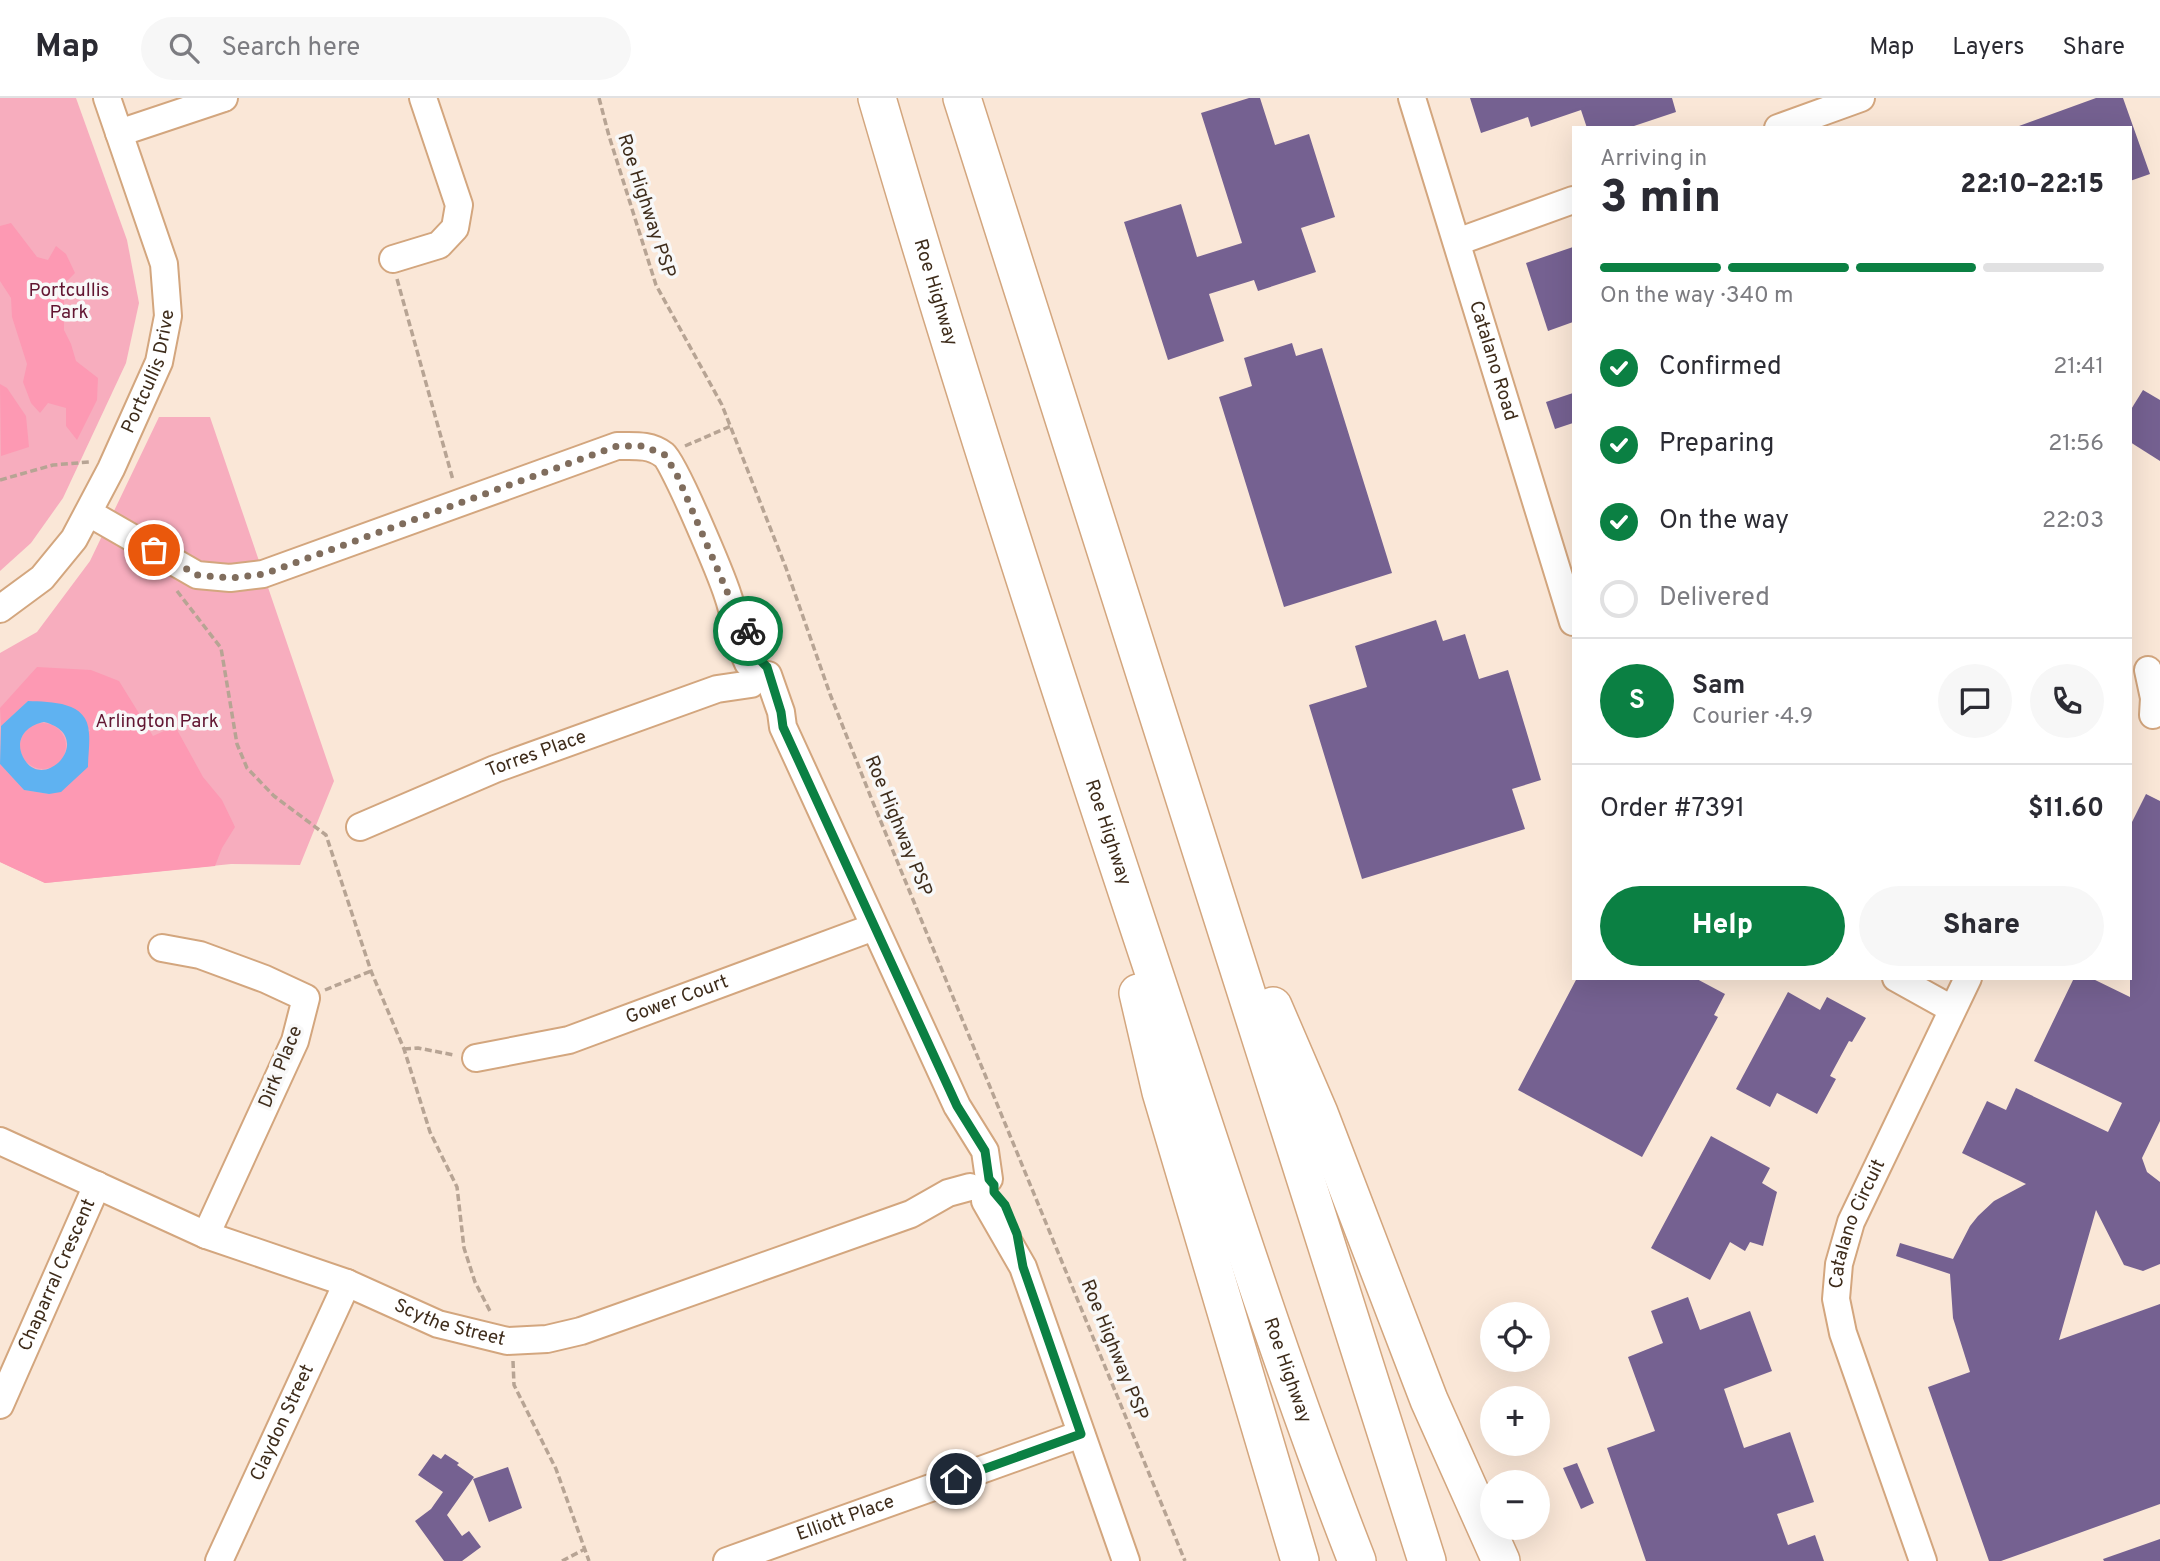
<!DOCTYPE html>
<meta charset="utf-8">
<style>
:root{--surface:#fff;--page:#f7f7f7;--text:#2b2b33;--muted:#7c7c81;--line:#e1e1e2;--accent:#0b8043}
body{margin:0;font-family:Overpass,sans-serif;background:var(--page);color:var(--text);height:100vh;display:flex;flex-direction:column;font-size:26px;white-space:nowrap}
*{box-sizing:border-box;margin:0}
p{font-size:23px;color:var(--muted)}
.icon{flex:none;width:38px;height:38px;fill:none;stroke:currentColor;stroke-width:2;stroke-linecap:round;stroke-linejoin:round}
.map{position:relative;flex:1;overflow:hidden}
.panel{position:absolute;left:1572px;top:28px;width:560px;height:854px;display:flex;flex-direction:column;background:var(--surface);border-radius:0px;box-shadow:0 7px 28px #0002}
.panel>*{flex:none}
.controls{position:absolute;left:1480px;top:1204px;display:grid;gap:14px}
.controls a{display:grid;place-items:center;width:70px;height:70px;border-radius:50%;background:var(--surface);box-shadow:0 7px 28px #0002;font-size:35px}
.pin{position:absolute;display:grid;place-items:center;width:60px;height:60px;color:#fff;margin:-30px;border:4px solid #fff;border-radius:50%;box-shadow:0 2px 7px #0007}
.courier{position:absolute;display:grid;place-items:center;width:70px;height:70px;margin:-35px;border:5px solid #0b8043;border-radius:50%;background:#fff;color:#222;box-shadow:0 2px 9px #0007}
.head em{font-style:normal;font-weight:800}
.head div{display:flex;flex-direction:column-reverse}
.head{display:flex;align-items:center;justify-content:space-between;height:119px;padding:0 28px}
h1{font-size:46px;font-weight:800;line-height:52px}
.bar{display:grid;grid-template-columns:repeat(4,1fr);gap:10px 7px;align-content:center;height:84px;padding:0 28px}
.bar i{height:9px;border-radius:5px;background:var(--line)}
.bar .on{background:var(--accent)}
.bar p{grid-column:span 4}
.line{display:flex;align-items:center;gap:18px;padding:0 28px;border-top:2px solid var(--line)}
.line div{flex:1}
.round{display:grid;place-items:center;flex:none;width:74px;height:74px;border-radius:37px;background:var(--page)}
ol{padding:0 28px;list-style:none}
li{display:flex;align-items:center;gap:21px;height:77px}
li p{margin-inline-start:auto}
li .icon{padding:7px;border-radius:50%;background:var(--accent);color:#fff;stroke-width:4}
li:last-child{color:var(--muted)}
li i{width:38px;height:38px;border:4px solid var(--line);border-radius:50%}
.action{display:flex;gap:14px;margin-top:auto;padding:14px 28px}
.action a{flex:1;height:80px;border-radius:42px;background:var(--accent);color:#fff;font-size:28px;font-weight:800;line-height:80px;text-align:center}
.action a+a{background:var(--page);color:var(--text)}
header{display:flex;align-items:center;gap:42px;box-sizing:border-box;height:98px;padding:0 35px;background:var(--surface);border-bottom:2px solid var(--line)}
header strong{font-size:33px}
nav{display:flex;gap:38px;margin-inline-start:auto;font-size:24px}
.search{width:490px;height:63px;background:var(--page);display:flex;align-items:center;gap:18px;box-sizing:border-box;padding:0 24px;border-radius:38px;color:var(--muted);font-size:26px}
.map>svg:first-child{display:block}
.green{fill:#f7adbe}
.forest{fill:#fd99b3}
.water{fill:#5fb2f1;fill-rule:evenodd}
.building{fill:#756191}
.lines{fill:none;stroke-linecap:round;stroke-linejoin:round}
.minor-casing{stroke:#d3a67e;stroke-width:30}
.highway-casing{stroke:#d3a67e;stroke-width:40}
.path{stroke:#b7a494;stroke-width:3.5;stroke-dasharray:7 3.5;stroke-linecap:butt}
.minor{stroke:#fff;stroke-width:26}
.highway{stroke:#fff;stroke-width:37}
.done{stroke:#806d5d;stroke-width:7;stroke-dasharray:0 12.6}
.route{stroke:#0b8043;stroke-width:9}
.labels{text-anchor:middle;dominant-baseline:central;stroke-width:7;stroke-linejoin:round;paint-order:stroke}
.street-label{font-size:19px;fill:#3e2c1b;stroke:#f8f8f8}
.park-label{font-size:19px;fill:#621632;stroke:#f8f8f8}
</style>
<header>
<strong>Map</strong>
<div class="search"><svg class="icon" aria-label="search" viewBox="0 0 24 24"><circle cx="10" cy="10" r="6"/><path d="M15 15l6 6"/></svg>Search here</div>
<nav><a>Map</a><a>Layers</a><a>Share</a></nav>
</header>
<div class="map">
<svg width="2160" height="1463" viewBox="0 0 2160 1463">
<rect width="100%" height="100%" fill="#fae7d7"/>
<!-- green -->
<g class="green">
<path d="M0 0H76L127 142 139 205 126 265 63 400 31 445 0 473Z"/>
<path d="M159 319H210L334 683 300 767 231 766 45 785 0 764V555L37 534 90 463Z"/>
</g>
<!-- forest -->
<g class="forest">
<path d="M11 125 37 159 48 162 56 148 66 156 75 175 64 186V232L71 246 76 263 98 280 97 302 77 342 66 328V310L48 305 40 315 31 305 23 284 27 266 12 219 11 200 0 183V128Z"/>
<path d="M0 286 7 290 26 318 29 349 1 358Z"/>
<path d="M37 569 91 572 119 583 153 638 175 628 203 679 222 702 235 729 222 750 215 768 45 785 0 764V666L24 692 49 696 90 632 28 603 1 628 0 610Z"/>
<circle cx="43" cy="648" r="23"/>
</g>
<!-- water -->
<path class="water" d="M28 603C51 604 88 603 89 635 90 646 88 658 88 669L61 694 49 696 24 692 0 666 1 628ZM44 624C98 638 43 698 23 659 14 641 27 627 44 624Z"/>
<!-- building -->
<g class="building">
<path d="M1249 0H1260L1275 47 1309 36 1335 119 1301 130 1316 174 1258 193 1254 182 1209 196 1224 243 1168 262 1124 124 1181 106 1197 159 1242 145 1201 15Z"/>
<path d="M1470 0H1672L1676 14 1628 30H1587L1581 12 1531 29 1528 19 1481 35Z"/>
<path d="M2096 0H2123L2150 76 2130 83V30H2019V28Z"/>
<path d="M1573 149V224L1548 233 1526 165Z"/>
<path d="M1292 245 1296 258 1322 250 1392 475 1284 509 1219 299 1252 288 1244 260Z"/>
<path d="M2143 292 2160 302V363L2130 344V313Z"/>
<path d="M1573 295V325L1555 331 1546 304Z"/>
<path d="M1436 522 1443 543 1465 536 1479 581 1508 572 1541 682 1512 691 1525 731 1362 781 1309 607 1367 589 1355 548Z"/>
<path d="M2146 696 2160 703V1023L2142 1060 2147 1074 2160 1084V1166L2143 1173 2124 1167 2096 1112 2059 1242 2160 1206V1406L2001 1463H1989L1928 1289 1970 1274 1953 1220 1950 1176 1896 1158 1900 1145 1953 1161 1970 1128 1978 1118 1994 1103 2026 1086 1962 1055 1987 1003 2006 1012 2016 990 2108 1034 2122 1005 2034 963 2074 880H2091L2130 899V728Z"/>
<path d="M1577 880H1695L1725 896 1714 917 1718 919 1642 1059 1518 992Z"/>
<path d="M1788 894 1820 912 1827 899 1866 920 1852 944 1849 943 1830 978 1836 981 1817 1016 1777 995 1770 1009 1736 991Z"/>
<path d="M1711 1038 1770 1070 1762 1085 1777 1094 1763 1148 1750 1144 1745 1153 1730 1144 1710 1182 1651 1150Z"/>
<path d="M1688 1199 1700 1232 1750 1213 1772 1273 1724 1291 1744 1350 1790 1334 1814 1404 1777 1416 1788 1447 1815 1437 1824 1463H1646L1607 1350 1655 1333 1628 1259 1663 1245 1651 1213Z"/>
<path d="M433 1356 441 1361 445 1356 459 1365 457 1367 474 1379 447 1417 462 1438 469 1433 481 1449 462 1463H444L415 1423 431 1411 443 1394 418 1377Z"/>
<path d="M1577 1365 1594 1405 1581 1411 1563 1370Z"/>
<path d="M508 1369 522 1410 489 1424 473 1381Z"/>
<path d="M2160 1441V1463H2104L2103 1461Z"/>
</g>
<g class="lines">
<defs>
<g id="minor">
<path id="s1" d="M1412 0 1573 524"/>
<path d="M1778 30 1861 0"/>
<path d="M119 35 224 0"/>
<path d="M1457 144 1573 102"/>
<path d="M393 161 439 147 455 130 459 107 423 0"/>
<path d="M89 415 197 477 230 480 263 476 617 348C634 348 650 346 664 357 675 366 722 479 728 498 736 521 737 543 748 565"/>
<path id="s2" d="M0 511 42 480 74 441 111 371 159 264 168 218 164 166 107 0"/>
<path d="M2148 572 2154 600 2153 617"/>
<path d="M768 577 781 614 783 629 957 1008 985 1053 989 1081"/>
<path id="s3" d="M360 729 495 671 717 591 751 586"/>
<path d="M162 850 200 857 265 881 306 900 295 943 206 1137"/>
<path d="M1896 880 1952 911"/>
<path id="s4" d="M476 960 569 942 874 829"/>
<path id="s5" d="M0 1043 206 1137 347 1185 438 1226 507 1243 547 1241 581 1233 911 1116 948 1095 970 1089"/>
<path d="M985 1103 1023 1169 1126 1463"/>
<path id="s6" d="M0 1307 97 1087"/>
<path id="s7" d="M219 1463 347 1185"/>
<path id="s8" d="M727 1463 1081 1336"/>
<path id="s9" d="M1923 1463 1843 1235 1836 1201 1839 1166 1851 1124 1968 880"/>
</g>
<g id="highway">
<path id="s10" d="M877 0C963 295 1058 586 1155 878 1220 1074 1282 1271 1357 1463"/>
<path d="M962 0 1427 1463"/>
<path d="M1138 895 1161 994 1300 1463"/>
<path d="M1273 908 1319 1015 1429 1302 1501 1463"/>
</g>
</defs>
<!-- minor casing -->
<use href="#minor" class="minor-casing"/>
<!-- highway casing -->
<use href="#highway" class="highway-casing"/>
<!-- path -->
<g class="path">
<path d="M599 0 609 38 656 187 722 307 786 470 830 596 872 702 1185 1463"/>
<path d="M397 181 453 382"/>
<path d="M685 348 731 328"/>
<path d="M0 382 53 367 89 364"/>
<path d="M177 493 221 550 237 646 247 670 274 698 326 737 371 873 404 951 430 1034 457 1089 464 1150 475 1184 491 1215"/>
<path d="M325 892 371 873"/>
<path d="M404 951 418 950 454 957"/>
<path d="M513 1263 514 1287 556 1371 589 1463"/>
<path d="M562 1463 585 1451"/>
</g>
<!-- minor -->
<use href="#minor" class="minor"/>
<!-- highway -->
<use href="#highway" class="highway"/>
</g>
<g class="lines">
<!-- done -->
<path class="done" d="M154 452 197 477 230 480 264 476 617 348H643L665 357 677 377 729 498 743 520 748 533"/>
<!-- route -->
<path class="route" d="M748 533 761 563 767 569 781 614 783 629 957 1008 985 1053 989 1081 994 1087V1094L1005 1107 1017 1136 1023 1169 1081 1336 956 1381"/>
</g>
<g class="labels">
<!-- street labels -->
<g class="street-label">
<text transform="translate(646 108) rotate(72)">Roe Highway PSP</text>
<text stroke="none"><textPath href="#s10" startOffset="203">Roe Highway</textPath></text>
<text stroke="none"><textPath href="#s1" startOffset="275">Catalano Road</textPath></text>
<text stroke="none"><textPath href="#s2" startOffset="287">Portcullis Drive</textPath></text>
<text stroke="none"><textPath href="#s3" startOffset="191">Torres Place</textPath></text>
<text transform="translate(898 728) rotate(68)">Roe Highway PSP</text>
<text stroke="none"><textPath href="#s10" startOffset="770">Roe Highway</textPath></text>
<text stroke="none"><textPath href="#s4" startOffset="210">Gower Court</textPath></text>
<text transform="translate(281 969) rotate(-68)">Dirk Place</text>
<text stroke="none"><textPath href="#s9" startOffset="355">Catalano Circuit</textPath></text>
<text stroke="none"><textPath href="#s6" startOffset="142">Chaparral Crescent</textPath></text>
<text stroke="none"><textPath href="#s5" startOffset="486">Scythe Street</textPath></text>
<text transform="translate(1114 1252) rotate(68)">Roe Highway PSP</text>
<text stroke="none"><textPath href="#s10" startOffset="1337">Roe Highway</textPath></text>
<text stroke="none"><textPath href="#s7" startOffset="152">Claydon Street</textPath></text>
<text stroke="none"><textPath href="#s8" startOffset="126">Elliott Place</textPath></text>
</g>
<!-- park labels -->
<g class="park-label">
<text x="69" y="193">Portcullis<tspan x="69" dy="22">Park</tspan></text>
<text x="157" y="624">Arlington Park</text>
</g>
</g>
</svg>
<div class="controls">
<a><svg class="icon" aria-label="locate" viewBox="0 0 24 24"><circle cx="12" cy="12" r="6"/><path d="M12 2v4M12 18v4M2 12h4M18 12h4"/></svg></a>
<a>+</a>
<a>−</a>
</div>
<div class="pin" style="left:154px;top:452px;background:#ea580c"><svg class="icon" aria-label="bag" viewBox="0 0 24 24"><path d="M5 8h14l-1 12H6zM9 8a3 3 0 0 1 6 0"/></svg></div>
<div class="pin" style="left:956px;top:1381px;background:#1f2937"><svg class="icon" aria-label="home" viewBox="0 0 24 24"><path d="M3 11l9-7 9 7M6 9v11h12V9"/></svg></div>
<div class="courier" style="left:748px;top:533px"><svg class="icon" aria-label="bike" viewBox="0 0 24 24"><circle cx="6" cy="16" r="4"/><circle cx="18" cy="16" r="4"/><path d="M6 16l4-8h5l3 8M10 8l3 8H6M13 5h3"/></svg></div>
<section class="panel">
<div class="head"><div><h1>3 min</h1><p>Arriving in</p></div><em>22:10–22:15</em></div>
<div class="bar"><i class="on"></i><i class="on"></i><i class="on"></i><i></i><p>On the way · 340 m</p></div>
<ol>
<li><svg class="icon" aria-label="check" viewBox="0 0 24 24"><path d="M5 12l5 5 9-10"/></svg>Confirmed<p>21:41</p></li>
<li><svg class="icon" aria-label="check" viewBox="0 0 24 24"><path d="M5 12l5 5 9-10"/></svg>Preparing<p>21:56</p></li>
<li><svg class="icon" aria-label="check" viewBox="0 0 24 24"><path d="M5 12l5 5 9-10"/></svg>On the way<p>22:03</p></li>
<li><i></i>Delivered</li>
</ol>
<div class="line" style="height:126px"><b class="round" style="background:var(--accent);color:#fff">S</b><div><b>Sam</b><p>Courier · 4.9</p></div><a class="round"><svg class="icon" aria-label="chat" viewBox="0 0 24 24"><path d="M4 5h16v11H9l-5 4z"/></svg></a><a class="round"><svg class="icon" aria-label="phone" viewBox="0 0 24 24"><path d="M5 4h4l2 5-3 2q2 4 5 5l2-3 5 2v4C11 20 4 13 5 4z"/></svg></a></div>
<div class="line" style="height:91px"><div>Order #7391</div><b>$11.60</b></div>
<div class="action"><a>Help</a><a>Share</a></div>
</section>
</div>
